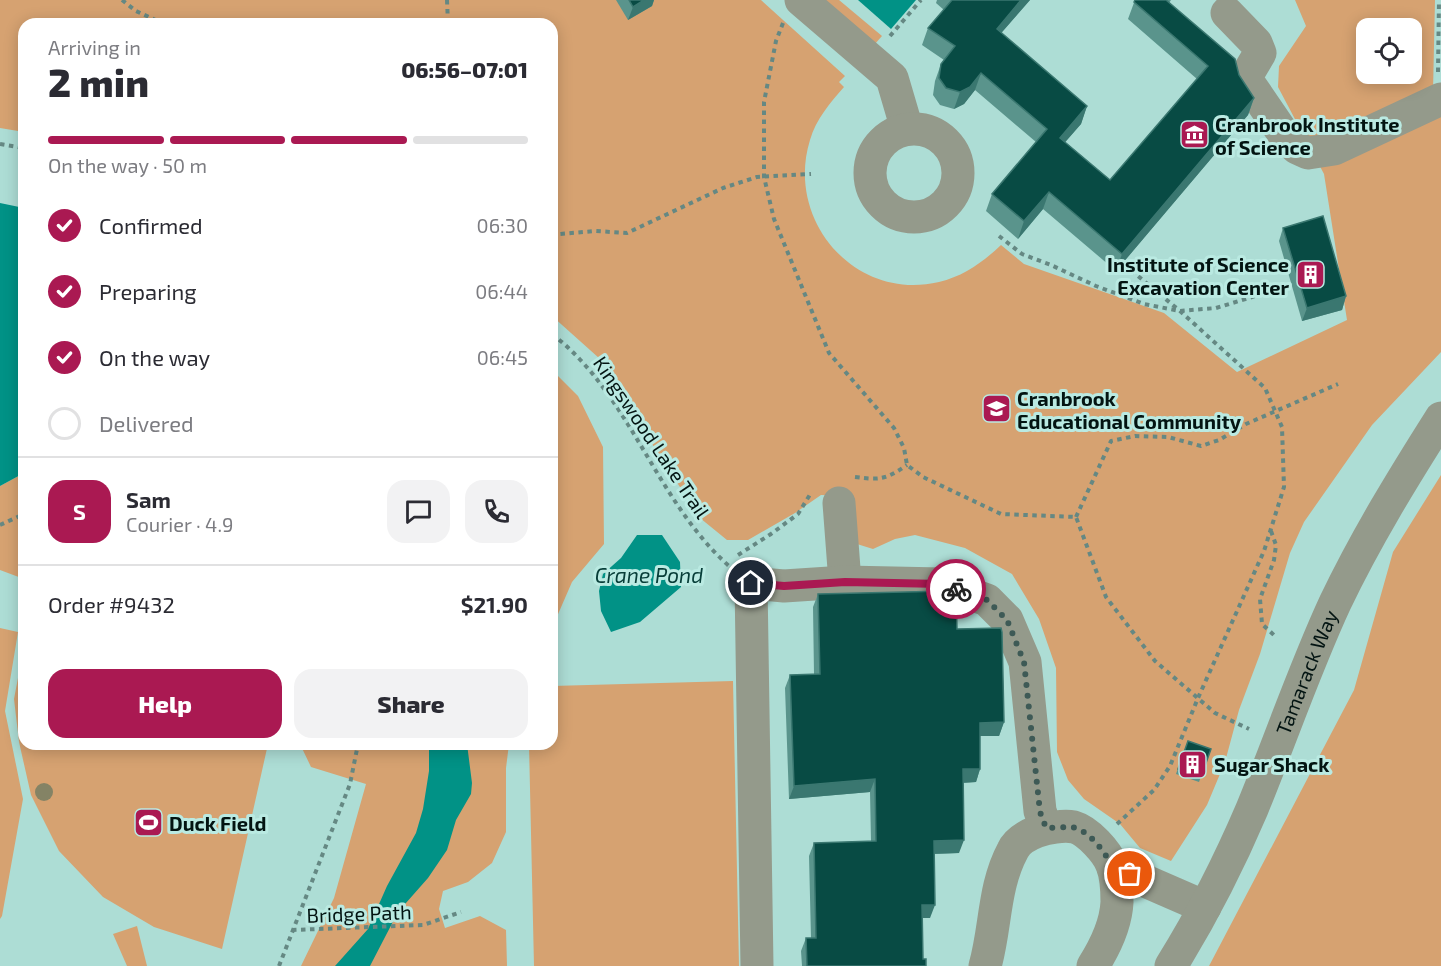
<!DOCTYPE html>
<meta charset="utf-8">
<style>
:root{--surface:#fff;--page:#f2f2f3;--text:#2b2b33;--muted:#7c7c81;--line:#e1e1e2;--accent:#aa1952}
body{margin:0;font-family:"Exo 2",sans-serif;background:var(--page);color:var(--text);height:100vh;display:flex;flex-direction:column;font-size:22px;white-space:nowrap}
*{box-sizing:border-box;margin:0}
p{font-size:20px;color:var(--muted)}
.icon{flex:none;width:33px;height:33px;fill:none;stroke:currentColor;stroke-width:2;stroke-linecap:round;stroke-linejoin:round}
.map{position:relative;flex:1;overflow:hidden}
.side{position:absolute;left:18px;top:18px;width:540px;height:732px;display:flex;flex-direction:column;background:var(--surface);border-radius:18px;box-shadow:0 3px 15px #0003}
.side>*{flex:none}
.fabs{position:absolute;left:1356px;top:18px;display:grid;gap:12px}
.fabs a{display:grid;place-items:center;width:66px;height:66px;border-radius:12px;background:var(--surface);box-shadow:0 3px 15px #0003;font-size:30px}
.pin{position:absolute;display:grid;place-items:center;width:51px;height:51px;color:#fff;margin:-26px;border:3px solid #fff;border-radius:50%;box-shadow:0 2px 6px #0007}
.courier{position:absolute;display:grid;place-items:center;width:60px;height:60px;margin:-30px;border:4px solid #aa1952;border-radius:50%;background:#fff;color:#222;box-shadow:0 2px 8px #0007}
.overview em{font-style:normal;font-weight:800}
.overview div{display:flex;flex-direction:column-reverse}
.overview{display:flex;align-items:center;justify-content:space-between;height:102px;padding:0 30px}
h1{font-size:39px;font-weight:800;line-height:45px}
.bar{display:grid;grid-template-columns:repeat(4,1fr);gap:9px 6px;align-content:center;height:72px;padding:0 30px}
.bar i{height:8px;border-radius:4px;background:var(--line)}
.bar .on{background:var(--accent)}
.bar p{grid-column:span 4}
.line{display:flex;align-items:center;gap:15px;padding:0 30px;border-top:2px solid var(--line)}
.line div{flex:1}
.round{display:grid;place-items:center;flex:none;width:63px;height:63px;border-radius:18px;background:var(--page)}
ol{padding:0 30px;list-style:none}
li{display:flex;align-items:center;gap:18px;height:66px}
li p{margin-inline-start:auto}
li .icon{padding:6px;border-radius:50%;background:var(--accent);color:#fff;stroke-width:4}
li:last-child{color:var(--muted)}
li i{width:33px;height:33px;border:3px solid var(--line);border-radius:50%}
.action{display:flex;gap:12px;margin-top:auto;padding:12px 30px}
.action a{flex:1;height:69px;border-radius:18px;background:var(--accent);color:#fff;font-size:24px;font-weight:800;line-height:69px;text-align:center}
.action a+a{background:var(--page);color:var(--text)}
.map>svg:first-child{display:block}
.green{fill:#d6a271;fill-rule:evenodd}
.water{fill:#019286}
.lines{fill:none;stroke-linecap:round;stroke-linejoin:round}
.path{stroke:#658883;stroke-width:4;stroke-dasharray:4.5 4.5;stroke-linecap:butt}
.minor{stroke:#949a8b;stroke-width:33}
.tree{fill:#848365}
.wall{fill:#5a948c}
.shaded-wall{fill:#3a7770}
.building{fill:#084b44;stroke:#3a7770;stroke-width:1.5}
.done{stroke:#3e5a56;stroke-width:6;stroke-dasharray:0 10.8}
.route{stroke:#aa1952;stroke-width:8}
.labels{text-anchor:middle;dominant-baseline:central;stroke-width:6;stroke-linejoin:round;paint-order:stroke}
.poi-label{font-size:20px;font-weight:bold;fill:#031412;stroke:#baeae2;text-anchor:start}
.street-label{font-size:20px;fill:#031412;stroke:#baeae2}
.water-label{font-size:21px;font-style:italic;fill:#073d38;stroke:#baeae2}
</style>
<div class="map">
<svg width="1441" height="966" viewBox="0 0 1441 966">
<rect width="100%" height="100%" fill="#adddd5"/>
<!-- green -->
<g class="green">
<path d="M0 0H761L845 76 839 82 844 87C830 103 816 119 810 140 785 220 855 302 939 282 964 276 983 262 1001 245L1024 264 1164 313 1237 372 1347 320 1324 174 1278 87 1279 66 1306 26 1295 0H1435L1433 91 1441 108V352L1372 425 1304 522 1290 553 1260 654 1239 710 1225 762 1207 805 1171 861 1140 848 1120 824 1084 799 1068 780 1057 752 1056 668 1039 619 1012 574 965 548 915 535 895 539 873 549 857 544 849 496 821 495 795 513 748 540H727L700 518 643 430 609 367 552 316V24H24V132L0 128ZM1366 28H1412V74H1366Z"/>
<path d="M821 0H839L882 36 874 45Z"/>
<path d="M552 370 578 396 603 447 604 544 572 582 552 628Z"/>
<path d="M24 473V579L0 570V486Z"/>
<path d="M1441 475V966H1209L1354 690 1393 552Z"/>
<path d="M0 628 18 632 5 711 23 799 2 916 0 919Z"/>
<path d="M24 646V744H268L222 949 154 927 103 897 59 851 31 795 19 742 14 699Z"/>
<path d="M733 681 739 966H534L529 744H552V686Z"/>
<path d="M300 744H509L506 768V832L492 863 468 882 443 891 439 909 445 928 480 916 506 930 507 966H301L334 898 366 784 311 767Z"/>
<path d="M137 926 147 966H127L113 934Z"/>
</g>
<!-- water -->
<g class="water">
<path d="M858 0H916L891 29Z"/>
<path d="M0 203 24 208V473L0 486Z"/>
<path d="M637 535H662L680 562 681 587 640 622 611 632 601 611 599 591 603 574 621 558Z"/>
<path d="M429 744H467L472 783 471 794 456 820 447 850 428 878 398 912 370 966H335L368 929 387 886 416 833 423 809 429 771Z"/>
</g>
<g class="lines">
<!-- path -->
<g class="path">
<path d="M122 0 136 11 164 24"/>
<path d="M447 0 448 24"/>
<path d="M783 23 776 41 764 102V177L774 219 829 353 894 428 904 448 907 465 923 477 1001 514 1076 517 1106 597 1155 661 1215 713 1249 729"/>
<path d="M890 36 921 0"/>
<path d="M1438 72 1439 0"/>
<path d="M0 144 24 148"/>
<path d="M999 236 1022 254 1051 265 1096 286 1144 304 1180 311 1216 308 1285 287"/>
<path d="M552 237 560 234 596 231 627 233 723 188 757 177 811 174"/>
<path d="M552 334C631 395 655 500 729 566"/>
<path d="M855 477C880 480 885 480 907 465"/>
<path d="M1076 517 1111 441 1135 436 1168 437 1201 446 1219 440 1246 424 1338 384"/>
<path d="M0 525 24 514"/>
<path d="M1271 531 1276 545 1274 560 1260 599 1262 624 1276 637"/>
<path d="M738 555 771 534 798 514 811 493"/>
<path d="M1117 824 1154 790 1170 766 1198 698 1264 551 1284 487 1282 427 1265 388 1180 311 1126 266"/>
<path d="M292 930 423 925 461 912"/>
<path d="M279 966 350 784 358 744"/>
</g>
<!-- minor -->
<g class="minor">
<path d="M801 0 892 78 907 129"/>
<path d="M1227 13 1256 43 1260 53 1247 75 1248 82 1287 139 1297 148 1308 153 1334 149 1441 99"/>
<circle cx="914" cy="173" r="44"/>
<path d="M839 503 845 582"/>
<path d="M1113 867 1205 907"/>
<path d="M757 966 751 583 784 586 845 582 942 584 987 600 1007 620 1025 662 1040 811 1046 828"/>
<path d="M985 966C996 928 993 887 1013 850 1017 841 1028 835 1038 831 1047 828 1063 825 1074 827 1088 831 1107 852 1112 865 1116 875 1117 891 1117 902 1116 924 1105 947 1093 966"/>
<path id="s1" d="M1171 966C1202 916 1229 863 1252 809 1280 741 1304 670 1335 603 1366 538 1403 478 1441 418"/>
</g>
</g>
<!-- trees -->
<circle class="tree" cx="44" cy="792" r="9"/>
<!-- wall -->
<g class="wall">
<path d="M616 0H654L652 6 628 20Z"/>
<path d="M937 0H1030L1001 33 1087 106 1081 124 1065 142 1110 180 1197 79 1128 19 1135 0H1171L1169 3 1239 75 1254 98 1248 115 1116 271 1043 209 1018 239 986 211 992 194 1036 142 975 90 964 104 954 109 940 105 933 95 935 81 941 64 944 60 922 45 928 28 944 10 936 3Z"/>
<path d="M1283 228 1346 296 1342 310 1302 321 1279 241Z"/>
<path d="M818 594 957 629 1004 722 999 736H980V769L976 782 963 783 959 853 934 854 930 918H923V959L926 966H802L801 951 806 938H811L809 856 814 843 871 841 870 792 789 799 785 688 790 675 814 674 813 607Z"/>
<path d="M1188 741 1211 749 1199 782 1176 774Z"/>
</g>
<!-- shaded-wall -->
<g class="shaded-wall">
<path d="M644 0H654L652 6 628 20 633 7Z"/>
<path d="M1021 0H1030L990 46 997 29Z"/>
<path d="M981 73 975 90 964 104 954 109 960 92Z"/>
<path d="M1254 98 1248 115 1116 271 1122 254Z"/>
<path d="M1087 106 1081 124 1054 155 1060 138Z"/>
<path d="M1049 192 1043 209 1018 239 1024 221Z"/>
<path d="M1346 296 1342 310 1302 321 1307 308Z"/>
<path d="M1004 722 999 736H975L980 723Z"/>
<path d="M963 769H980L976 782 958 783Z"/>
<path d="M875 779 870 792 789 799 794 786Z"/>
<path d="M964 840 959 853 929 854 934 841Z"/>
<path d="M922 905H935L930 918H917Z"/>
</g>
<!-- building -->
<g class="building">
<path d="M629 0H644L633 7Z"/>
<path d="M952 0H1021L997 29 1087 106 1060 138 1110 180 1208 66 1134 2 1135 0H1166L1235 59 1239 75 1254 98 1122 254 1049 192 1024 221 992 194 1047 129 981 73 970 87 960 92 946 88 939 78 941 64 955 46 928 28Z"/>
<path d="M1323 216 1346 296 1307 308 1283 228Z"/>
<path d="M948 591 956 594 957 629 1001 628 1002 632 1004 722 980 723V769H963L964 840 934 841 935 905H922L923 959H926V966H807L806 938H816L814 843 876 841 875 779 794 786 790 675 820 674 818 594Z"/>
<path d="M1188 741 1211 749 1201 777 1178 769Z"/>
</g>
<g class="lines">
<!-- done -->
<path class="done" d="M956 589 987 600 1007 620 1024 662 1040 812 1046 828C1054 828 1063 827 1071 827 1089 829 1105 853 1113 867L1130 874"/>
<!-- route -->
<path class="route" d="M751 583 784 586 845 582 942 584 956 589"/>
</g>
<!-- icons -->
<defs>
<symbol id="museum-square" viewBox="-11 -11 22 22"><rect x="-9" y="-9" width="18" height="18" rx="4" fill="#aa1952" stroke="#baeae2"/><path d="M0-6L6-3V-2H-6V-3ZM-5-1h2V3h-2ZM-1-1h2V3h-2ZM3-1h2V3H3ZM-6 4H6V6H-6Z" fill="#fff"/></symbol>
<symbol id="building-square" viewBox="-11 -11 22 22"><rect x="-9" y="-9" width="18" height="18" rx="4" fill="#aa1952" stroke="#baeae2"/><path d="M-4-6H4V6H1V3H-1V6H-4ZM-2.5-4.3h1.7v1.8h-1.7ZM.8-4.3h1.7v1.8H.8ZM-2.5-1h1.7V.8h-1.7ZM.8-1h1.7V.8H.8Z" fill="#fff"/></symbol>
<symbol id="school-square" viewBox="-11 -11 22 22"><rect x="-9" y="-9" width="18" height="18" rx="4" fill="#aa1952" stroke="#baeae2"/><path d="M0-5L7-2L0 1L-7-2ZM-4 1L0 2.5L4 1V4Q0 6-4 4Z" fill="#fff"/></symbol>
<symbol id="stadium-square" viewBox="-11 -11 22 22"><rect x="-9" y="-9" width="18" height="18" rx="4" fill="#aa1952" stroke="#baeae2"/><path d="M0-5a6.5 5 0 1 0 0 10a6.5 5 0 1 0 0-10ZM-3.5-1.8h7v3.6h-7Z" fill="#fff"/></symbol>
</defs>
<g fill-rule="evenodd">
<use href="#museum-square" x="1178" y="118" width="33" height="33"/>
<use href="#building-square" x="1294" y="258" width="33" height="33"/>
<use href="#school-square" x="980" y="392" width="33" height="33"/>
<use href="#building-square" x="1176" y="748" width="33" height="33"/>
<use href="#stadium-square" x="132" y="806" width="33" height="33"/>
</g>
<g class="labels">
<!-- poi labels -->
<g class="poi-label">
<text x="1215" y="124">Cranbrook Institute<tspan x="1215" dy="23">of Science</tspan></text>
<text x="1289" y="264" text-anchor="end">Institute of Science<tspan x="1289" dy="23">Excavation Center</tspan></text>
<text x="1017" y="398">Cranbrook<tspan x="1017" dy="23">Educational Community</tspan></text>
<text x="1214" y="764">Sugar Shack</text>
<text x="169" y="823">Duck Field</text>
</g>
<!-- street labels -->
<g class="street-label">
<text transform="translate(652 437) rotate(56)">Kingswood Lake Trail</text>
<text stroke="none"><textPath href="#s1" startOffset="324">Tamarack Way</textPath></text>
<text transform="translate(359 913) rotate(-2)">Bridge Path</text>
</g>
<!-- water labels -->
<g class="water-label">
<text x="649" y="574">Crane Pond</text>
</g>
</g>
</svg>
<div class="fabs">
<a><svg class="icon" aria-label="locate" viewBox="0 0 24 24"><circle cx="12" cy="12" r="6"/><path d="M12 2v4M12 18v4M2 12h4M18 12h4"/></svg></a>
</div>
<div class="pin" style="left:1130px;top:874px;background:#ea580c"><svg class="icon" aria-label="bag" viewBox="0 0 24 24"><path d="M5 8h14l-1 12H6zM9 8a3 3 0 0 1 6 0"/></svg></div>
<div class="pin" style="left:751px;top:583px;background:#1f2937"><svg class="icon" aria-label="home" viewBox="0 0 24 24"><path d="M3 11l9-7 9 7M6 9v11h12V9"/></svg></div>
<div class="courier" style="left:956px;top:589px"><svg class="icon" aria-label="bike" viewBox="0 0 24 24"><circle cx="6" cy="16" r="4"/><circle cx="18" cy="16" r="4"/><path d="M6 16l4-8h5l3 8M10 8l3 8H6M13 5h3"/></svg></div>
<section class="side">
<div class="overview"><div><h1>2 min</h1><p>Arriving in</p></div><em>06:56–07:01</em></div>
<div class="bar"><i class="on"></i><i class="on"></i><i class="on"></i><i></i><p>On the way · 50 m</p></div>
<ol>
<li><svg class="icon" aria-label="check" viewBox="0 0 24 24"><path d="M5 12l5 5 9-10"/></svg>Confirmed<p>06:30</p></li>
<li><svg class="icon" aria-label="check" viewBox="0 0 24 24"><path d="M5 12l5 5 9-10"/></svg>Preparing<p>06:44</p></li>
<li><svg class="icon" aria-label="check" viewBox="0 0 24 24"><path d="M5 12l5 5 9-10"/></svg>On the way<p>06:45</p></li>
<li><i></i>Delivered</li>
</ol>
<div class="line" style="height:108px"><b class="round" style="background:var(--accent);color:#fff">S</b><div><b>Sam</b><p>Courier · 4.9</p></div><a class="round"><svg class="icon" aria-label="chat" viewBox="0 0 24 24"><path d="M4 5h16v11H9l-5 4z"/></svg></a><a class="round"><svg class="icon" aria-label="phone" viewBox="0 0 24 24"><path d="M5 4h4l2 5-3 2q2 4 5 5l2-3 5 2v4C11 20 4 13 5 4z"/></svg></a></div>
<div class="line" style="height:78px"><div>Order #9432</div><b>$21.90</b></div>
<div class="action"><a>Help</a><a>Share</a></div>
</section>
</div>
